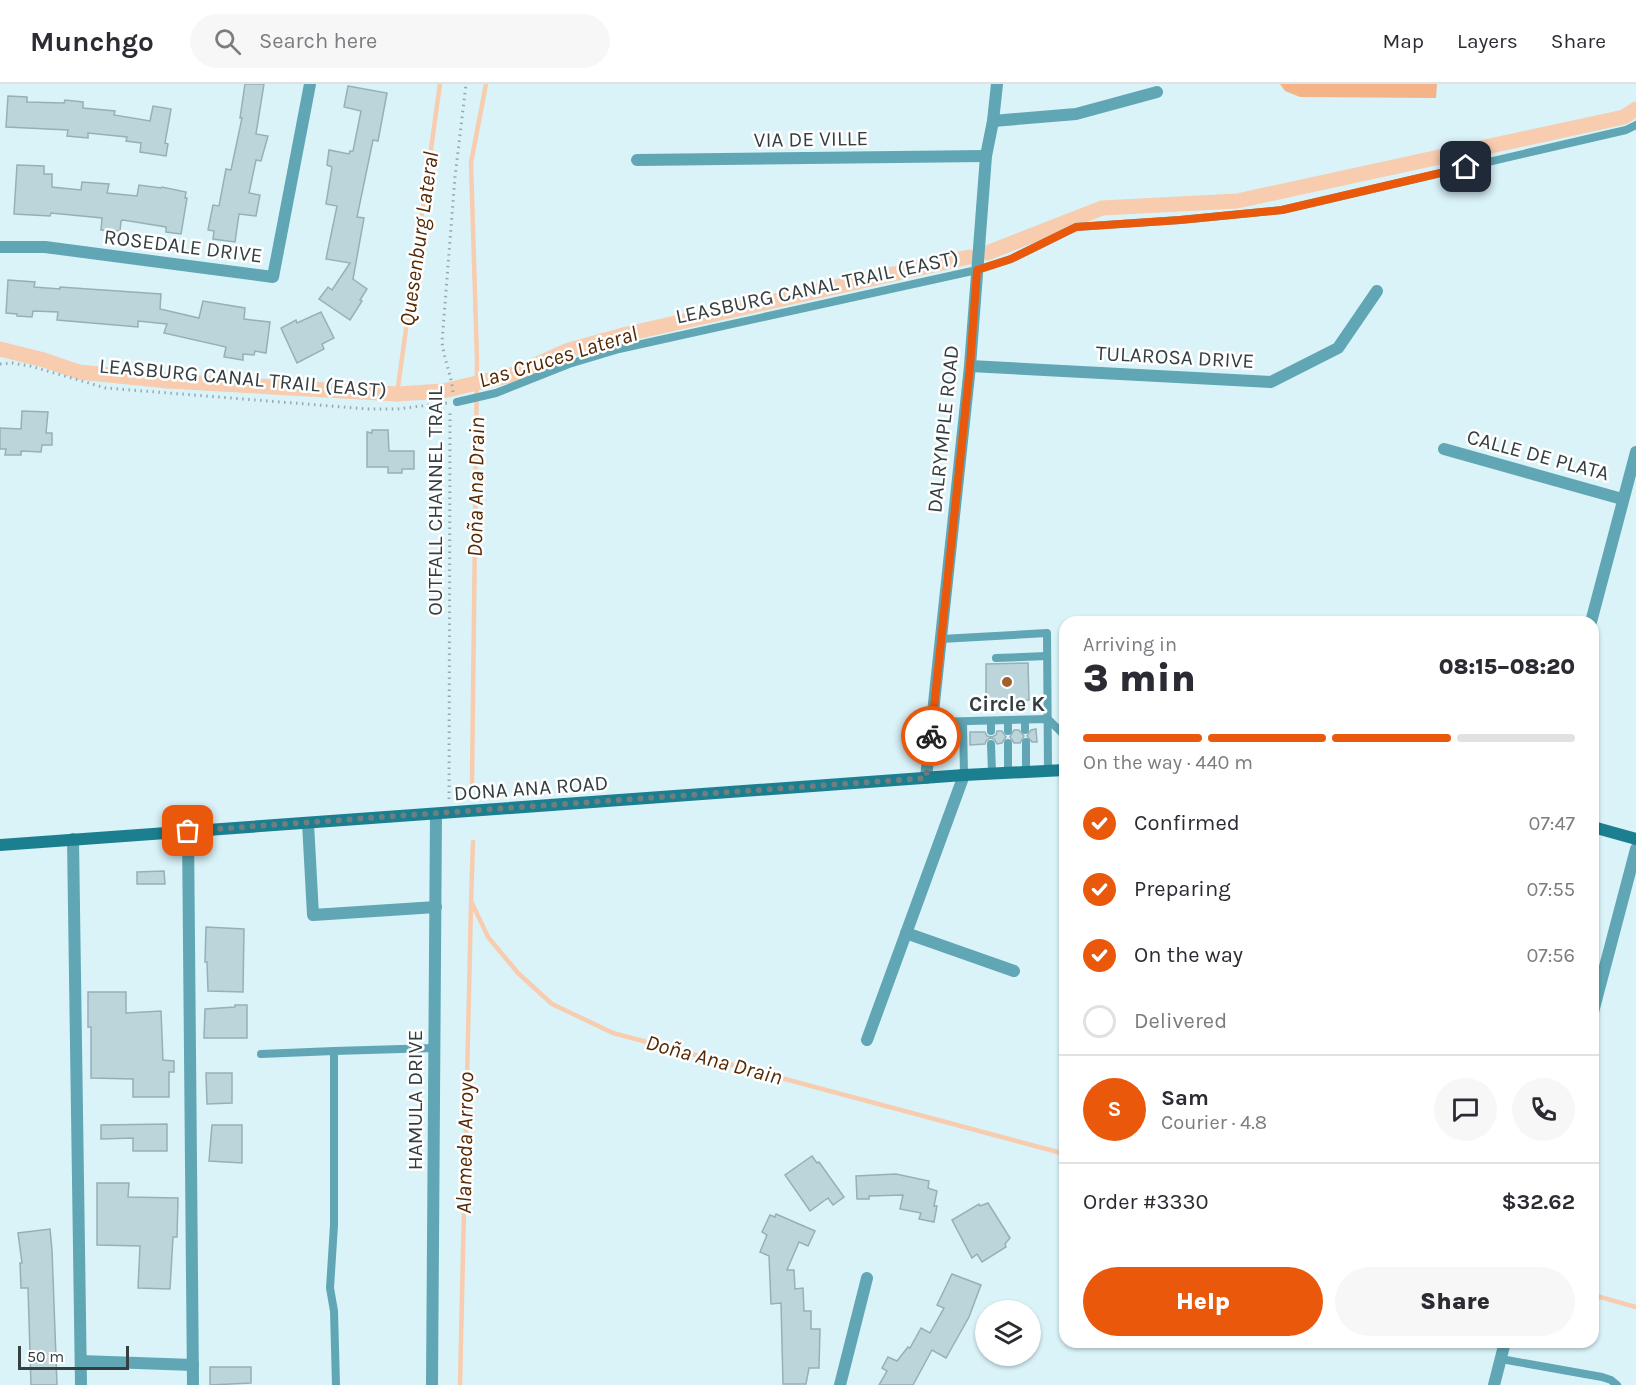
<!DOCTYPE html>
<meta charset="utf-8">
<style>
:root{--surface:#fff;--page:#f7f7f7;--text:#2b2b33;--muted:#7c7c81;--line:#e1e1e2;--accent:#ea580c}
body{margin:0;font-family:Karla,sans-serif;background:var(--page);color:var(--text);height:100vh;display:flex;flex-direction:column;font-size:22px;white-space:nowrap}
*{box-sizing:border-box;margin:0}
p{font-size:20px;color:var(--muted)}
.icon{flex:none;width:33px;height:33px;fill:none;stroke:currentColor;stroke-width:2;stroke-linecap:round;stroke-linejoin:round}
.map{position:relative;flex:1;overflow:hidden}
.side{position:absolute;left:1059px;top:532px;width:540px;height:732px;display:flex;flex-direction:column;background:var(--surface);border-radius:18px;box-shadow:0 2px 4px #0004}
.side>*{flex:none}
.controls{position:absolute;left:975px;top:1216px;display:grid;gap:12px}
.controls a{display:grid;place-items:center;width:66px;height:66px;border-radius:50%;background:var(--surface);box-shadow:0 2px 4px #0004;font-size:30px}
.scale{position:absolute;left:18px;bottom:15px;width:111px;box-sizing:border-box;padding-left:6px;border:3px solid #353f41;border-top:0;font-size:16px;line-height:21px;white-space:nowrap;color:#353f41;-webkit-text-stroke:4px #fff;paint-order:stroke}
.pin{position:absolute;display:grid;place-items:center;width:51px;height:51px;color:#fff;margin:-26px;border-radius:12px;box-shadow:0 3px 9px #0006}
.courier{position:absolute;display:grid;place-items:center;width:60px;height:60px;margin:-30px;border:4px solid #ea580c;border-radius:50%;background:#fff;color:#222;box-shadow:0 2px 8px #0007}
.overview em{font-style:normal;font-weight:800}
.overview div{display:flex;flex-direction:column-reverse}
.overview{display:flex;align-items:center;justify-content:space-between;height:102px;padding:0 24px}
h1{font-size:39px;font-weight:800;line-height:45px}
.bar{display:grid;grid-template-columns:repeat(4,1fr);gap:9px 6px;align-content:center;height:72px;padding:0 24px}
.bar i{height:8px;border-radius:4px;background:var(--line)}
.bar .active{background:var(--accent)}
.bar p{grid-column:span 4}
.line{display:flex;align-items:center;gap:15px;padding:0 24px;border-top:2px solid var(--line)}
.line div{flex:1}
.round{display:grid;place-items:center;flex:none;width:63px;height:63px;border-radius:32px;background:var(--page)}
ol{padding:0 24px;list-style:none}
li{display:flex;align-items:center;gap:18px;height:66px}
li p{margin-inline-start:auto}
li .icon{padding:6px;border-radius:50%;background:var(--accent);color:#fff;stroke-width:4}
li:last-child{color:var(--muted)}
li i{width:33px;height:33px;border:3px solid var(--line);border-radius:50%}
.button{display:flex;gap:12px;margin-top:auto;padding:12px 24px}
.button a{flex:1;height:69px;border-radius:36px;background:var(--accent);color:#fff;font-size:24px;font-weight:800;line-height:69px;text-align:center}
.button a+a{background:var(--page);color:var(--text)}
header{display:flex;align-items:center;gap:36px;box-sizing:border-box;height:84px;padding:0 30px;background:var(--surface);border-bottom:2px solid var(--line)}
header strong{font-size:28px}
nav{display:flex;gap:33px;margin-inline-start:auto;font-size:21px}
.search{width:420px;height:54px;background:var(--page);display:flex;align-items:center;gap:15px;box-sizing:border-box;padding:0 21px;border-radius:33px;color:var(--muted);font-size:22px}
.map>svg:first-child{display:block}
.green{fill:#f4b488}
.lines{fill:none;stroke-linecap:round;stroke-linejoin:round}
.stream{stroke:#f7ccaf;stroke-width:4.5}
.canal{stroke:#f7ccaf;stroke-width:15}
.building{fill:#bbd5db;stroke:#97b0b6;stroke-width:1.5}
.path{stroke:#96a9ae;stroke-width:3;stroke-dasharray:1.5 4.5;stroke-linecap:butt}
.lane{stroke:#60a6b4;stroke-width:8}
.street{stroke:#60a6b4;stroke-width:12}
.secondary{stroke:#1c7f90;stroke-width:12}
.done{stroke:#6e7e81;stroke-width:6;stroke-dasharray:0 10.8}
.route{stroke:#ea580c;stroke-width:8}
.poi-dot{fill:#a2602d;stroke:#fff;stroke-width:2}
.labels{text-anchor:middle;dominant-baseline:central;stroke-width:5;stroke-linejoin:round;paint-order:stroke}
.street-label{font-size:21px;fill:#353f41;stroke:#fff}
.poi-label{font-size:21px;font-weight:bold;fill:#353f41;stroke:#fff}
.water-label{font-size:22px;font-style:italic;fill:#552903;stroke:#fff}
</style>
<header>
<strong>Munchgo</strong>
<div class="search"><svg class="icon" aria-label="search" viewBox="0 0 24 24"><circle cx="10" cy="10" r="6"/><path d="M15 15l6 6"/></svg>Search here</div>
<nav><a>Map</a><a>Layers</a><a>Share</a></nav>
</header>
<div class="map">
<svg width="1636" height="1301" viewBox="0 0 1636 1301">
<rect width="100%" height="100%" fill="#d9f3f9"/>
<!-- green -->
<path class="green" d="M1280 0H1437L1436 14 1300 13 1285 7Z"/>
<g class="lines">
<!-- stream -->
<g class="stream">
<path d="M397 310 440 0"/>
<path d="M472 699 477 276 471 79 486 0"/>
<path d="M473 758 471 817 488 853 518 889 552 920 613 949 1065 1070"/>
<path d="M1593 1211 1636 1223"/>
<path d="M460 1301 471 821"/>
</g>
<!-- canal -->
<g class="canal">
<path d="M987 169 1102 124 1237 117 1624 33 1636 25"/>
<path d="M0 265 44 276 79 288 168 297 397 310 443 307 515 290 566 267 627 250 969 173"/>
</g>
</g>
<!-- building -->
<g class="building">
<path d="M245 0H264L256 50 268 52 261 77 256 76 249 109 260 111 256 132 239 130 235 158 213 155 214 147 208 146 213 121 219 122 226 85 231 86 242 34H240Z"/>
<path d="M348 2 387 9 378 57 373 56 357 133 364 134 353 195 367 205 360 216 362 217 350 236 319 215 328 203 332 206 350 179 326 175 337 122 326 120 332 83 327 81 329 66 349 70 350 67H353L361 27 344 23Z"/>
<path d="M8 12 27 13V18L64 19 65 16 83 18V24L115 27 114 31 150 37 153 22 171 25 165 59 168 60 166 72 140 68 141 59 126 57 127 53 88 49V54L67 52 68 46 6 43Z"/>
<path d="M17 81 44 82V90H52V103L81 106 82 98 109 100 107 109 137 112 139 101 161 104 162 103 186 108 185 114H187L181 150 166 148V143L123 136 121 137 120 147 101 146 102 134 51 129 50 132 14 130Z"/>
<path d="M8 196 35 198 34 203 60 205V203L161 210 160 225 199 234 203 217 245 224 244 235 270 238 266 269 255 267 254 271 243 270V276L224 273 226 263 164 249 167 240 138 237V243L57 236 58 228 33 227 32 233 17 232V230L6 229Z"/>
<path d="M321 228 334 254 322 260 324 265 297 279 281 244 296 236 297 239Z"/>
<path d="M22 327 48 328 46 349H52V361H42L41 368 21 367V371H5L6 365H0V344L21 345Z"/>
<path d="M372 346H388L389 367H414V385H402V389H388V383H367V348L372 349Z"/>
<path d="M1028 579 1029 616H986V580Z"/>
<path d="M1036 645 1037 658H1032L1027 652 1031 646Z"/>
<path d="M1014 646H1019L1024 652 1020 659H1014L1010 653Z"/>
<path d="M997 647H1002L1006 653 1002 659 997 660 994 655 990 654 986 657 985 660 970 661V648H985L987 652 992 653 996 651Z"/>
<path d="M164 787 165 800H137V788Z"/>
<path d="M206 843 244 845 243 908 208 907 207 878H205Z"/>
<path d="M88 908H126V929L161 927 163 976 174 977V988H169V1013H133V995L91 994V943H88Z"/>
<path d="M235 921H247V954H204L205 925 235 923Z"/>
<path d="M206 989H232V1019L207 1020Z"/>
<path d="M167 1040V1067H133V1054L101 1055V1041Z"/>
<path d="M212 1041H242V1079L209 1077Z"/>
<path d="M812 1072 817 1079 819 1078 844 1113 833 1121 828 1114 810 1127 785 1091Z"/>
<path d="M896 1090 929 1097 928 1104 937 1107 934 1122H937L934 1138 919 1135 921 1129 900 1125 903 1111 869 1112V1115H857L856 1092Z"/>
<path d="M97 1099H129L128 1113 178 1114 177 1153H173L170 1205 138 1204 140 1162 97 1161Z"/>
<path d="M988 1119 1010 1154 1005 1160 1006 1163 982 1178 977 1170 972 1174 952 1136 979 1120 980 1122Z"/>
<path d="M776 1130 815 1147 808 1162 799 1158 787 1186H794L795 1205 803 1204 804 1227H811V1245H820L819 1284H809L806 1300H783L781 1219 771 1220 769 1172 760 1168 767 1151 762 1148 770 1131 775 1133Z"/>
<path d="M50 1145 52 1166 57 1301H31L28 1204H21L20 1179H22L18 1149Z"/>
<path d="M952 1190 981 1201 969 1233 946 1274 932 1266 913 1301H879L887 1287 882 1284 888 1273 897 1277 908 1263 910 1264 921 1244 930 1249 944 1224 937 1221Z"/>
<path d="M210 1283H251V1299L210 1301Z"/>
</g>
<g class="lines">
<!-- path -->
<g class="path">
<path d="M0 280 12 279 30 282 106 304 368 325H397L447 319"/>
<path d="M453 308C451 290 444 275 442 258L455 93 466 0"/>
<path d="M449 715 450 326"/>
</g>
<!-- lane -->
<g class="lane">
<path d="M457 318 496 309 569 280 619 265 977 186 1011 175 1076 143 1180 136 1282 126 1626 46 1636 41"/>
<path d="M941 555 1047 549 1048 687"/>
<path d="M996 574 1047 572"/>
<path d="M1025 636V646"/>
<path d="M932 638 1048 635 1065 652"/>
<path d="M963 638 964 691"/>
<path d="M991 647V637"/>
<path d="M1008 647V636"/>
<path d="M1026 658V688"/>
<path d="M991 660 992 689"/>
<path d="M1008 688V659"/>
<path d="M261 970 334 967"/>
<path d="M1501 1275 1602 1293 1611 1296 1617 1301"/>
<path d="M336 1301 334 1227 330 1204 334 1141V967L435 964"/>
</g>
<!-- street -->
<g class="street">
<path d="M993 37 1076 30 1157 8"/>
<path d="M637 76 986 72"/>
<path d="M0 163H45L273 193 310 0"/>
<path d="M970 282 1271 298 1338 264 1377 207"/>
<path d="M1444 365 1622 415"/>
<path d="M1591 538 1636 368"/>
<path d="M926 694 970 282 986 72 993 37 997 0"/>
<path d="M308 739 313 831 436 823"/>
<path d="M188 747 193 1301"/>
<path d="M73 755 81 1301"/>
<path d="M906 849 1014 887"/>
<path d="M1593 928 1636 765"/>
<path d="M867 956 964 691"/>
<path d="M81 1277 193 1281"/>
<path d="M432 1301 436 730"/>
<path d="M840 1301 867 1194"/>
<path d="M1494 1301 1505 1258"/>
</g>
<!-- secondary -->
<g class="secondary">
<path d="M1593 743 1636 755"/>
<path d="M0 761 964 691 1065 686"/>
</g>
</g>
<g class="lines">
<!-- done -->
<path class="done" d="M188 747 926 694 931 652"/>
<!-- route -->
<path class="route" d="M931 652 970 282 977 186 1011 175 1076 143 1180 136 1282 126 1466 83"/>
</g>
<!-- markers -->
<circle class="poi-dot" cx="1007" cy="598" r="6"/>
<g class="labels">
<!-- street labels -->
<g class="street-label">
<text transform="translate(811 55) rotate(-1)">VIA DE VILLE</text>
<text transform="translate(183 162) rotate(7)">ROSEDALE DRIVE</text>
<text transform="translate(817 203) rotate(-12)">LEASBURG CANAL TRAIL (EAST)</text>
<text transform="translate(1175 273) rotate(3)">TULAROSA DRIVE</text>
<text transform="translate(243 294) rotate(5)">LEASBURG CANAL TRAIL (EAST)</text>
<text transform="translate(943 345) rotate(-84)">DALRYMPLE ROAD</text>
<text transform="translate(1538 371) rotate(15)">CALLE DE PLATA</text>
<text transform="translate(435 417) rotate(-90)">OUTFALL CHANNEL TRAIL</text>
<text transform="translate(531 704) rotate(-4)">DONA ANA ROAD</text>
<text transform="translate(415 1016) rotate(-90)">HAMULA DRIVE</text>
</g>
<!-- poi labels -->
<g class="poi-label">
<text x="1007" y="620">Circle K</text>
</g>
<!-- water labels -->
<g class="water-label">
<text transform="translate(419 155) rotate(-82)">Quesenburg Lateral</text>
<text transform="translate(558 273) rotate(-17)">Las Cruces Lateral</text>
<text transform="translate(476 403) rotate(-89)">Doña Ana Drain</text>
<text transform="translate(714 976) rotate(15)">Doña Ana Drain</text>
<text transform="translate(465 1059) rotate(-89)">Alameda Arroyo</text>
</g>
</g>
</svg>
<div class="controls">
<a><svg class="icon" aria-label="layers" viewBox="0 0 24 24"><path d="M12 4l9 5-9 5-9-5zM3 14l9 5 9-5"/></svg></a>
</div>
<div class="scale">50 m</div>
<div class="pin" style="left:188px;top:747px;background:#ea580c"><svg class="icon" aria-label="bag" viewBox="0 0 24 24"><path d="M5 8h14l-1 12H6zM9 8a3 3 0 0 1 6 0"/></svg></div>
<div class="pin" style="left:1466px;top:83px;background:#1f2937"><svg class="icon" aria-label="home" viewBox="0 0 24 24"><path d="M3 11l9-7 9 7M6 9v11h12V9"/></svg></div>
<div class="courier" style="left:931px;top:652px"><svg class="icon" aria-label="bike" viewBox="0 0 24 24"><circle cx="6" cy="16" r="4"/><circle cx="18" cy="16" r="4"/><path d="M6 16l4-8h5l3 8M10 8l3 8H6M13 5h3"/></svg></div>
<section class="side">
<div class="overview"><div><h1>3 min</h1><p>Arriving in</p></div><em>08:15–08:20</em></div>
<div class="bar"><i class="active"></i><i class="active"></i><i class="active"></i><i></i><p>On the way · 440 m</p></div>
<ol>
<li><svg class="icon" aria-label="check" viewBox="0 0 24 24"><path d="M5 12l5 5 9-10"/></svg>Confirmed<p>07:47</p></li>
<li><svg class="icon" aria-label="check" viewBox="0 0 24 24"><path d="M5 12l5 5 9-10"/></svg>Preparing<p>07:55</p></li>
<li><svg class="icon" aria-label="check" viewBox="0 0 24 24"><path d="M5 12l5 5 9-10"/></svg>On the way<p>07:56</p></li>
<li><i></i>Delivered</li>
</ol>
<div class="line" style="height:108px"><b class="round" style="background:var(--accent);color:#fff">S</b><div><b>Sam</b><p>Courier · 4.8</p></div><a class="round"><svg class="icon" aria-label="chat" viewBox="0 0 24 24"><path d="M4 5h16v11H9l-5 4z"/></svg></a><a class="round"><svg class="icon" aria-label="phone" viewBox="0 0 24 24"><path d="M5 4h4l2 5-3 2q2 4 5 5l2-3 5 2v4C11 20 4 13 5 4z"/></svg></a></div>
<div class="line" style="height:78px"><div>Order #3330</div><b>$32.62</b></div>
<div class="button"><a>Help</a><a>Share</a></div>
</section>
</div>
